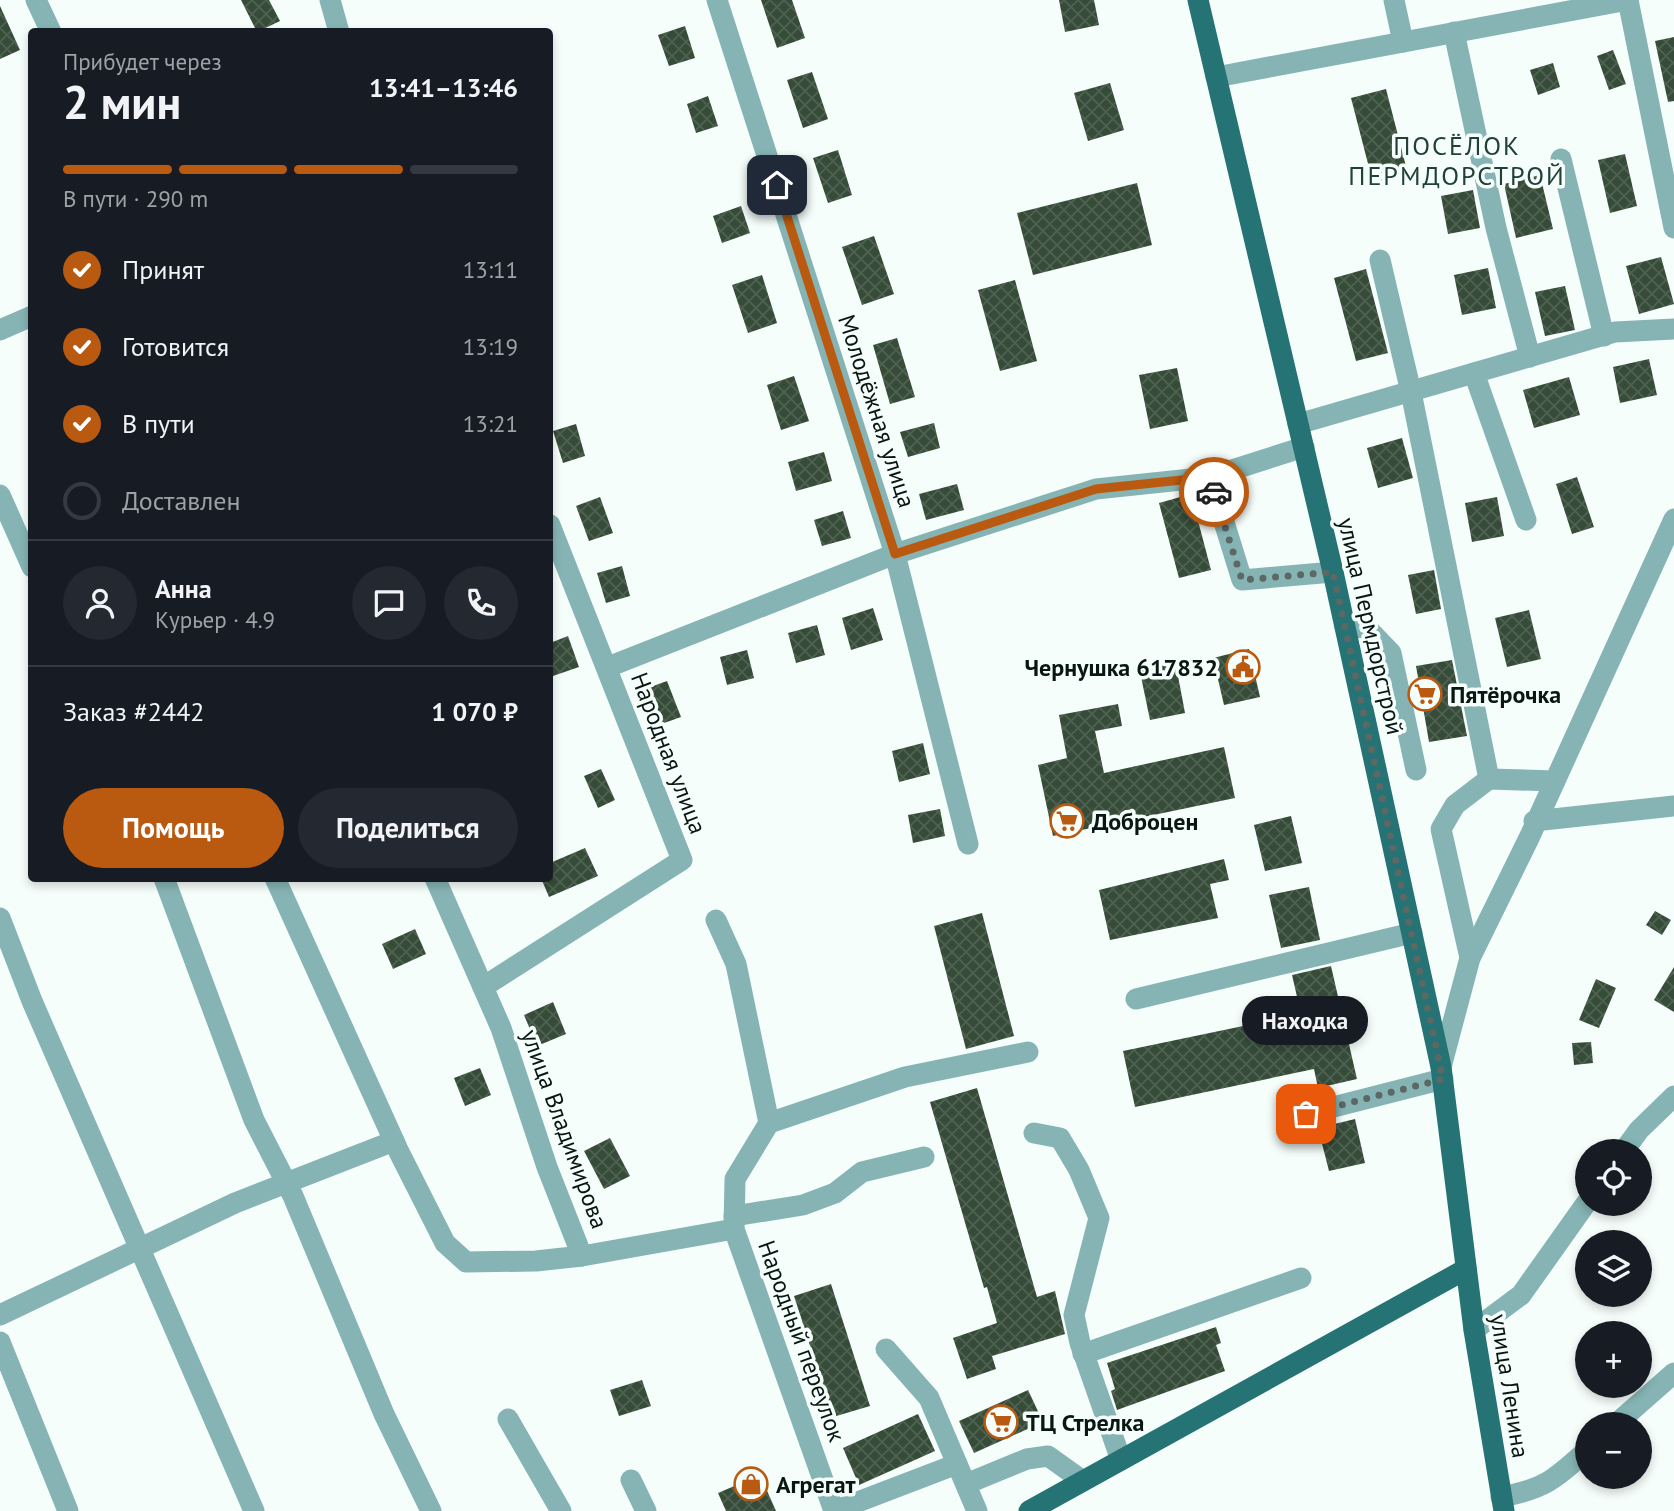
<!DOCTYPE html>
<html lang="ru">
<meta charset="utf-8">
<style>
:root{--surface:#171b24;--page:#242831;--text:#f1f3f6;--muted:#9ea1a6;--line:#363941;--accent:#b95a10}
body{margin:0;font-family:"PT Sans",sans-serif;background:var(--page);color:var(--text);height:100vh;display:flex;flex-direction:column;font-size:26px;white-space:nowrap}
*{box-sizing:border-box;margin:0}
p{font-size:23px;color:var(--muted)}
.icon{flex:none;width:38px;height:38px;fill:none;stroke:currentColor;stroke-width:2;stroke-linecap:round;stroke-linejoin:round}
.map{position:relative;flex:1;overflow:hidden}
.panel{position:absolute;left:28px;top:28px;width:525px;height:854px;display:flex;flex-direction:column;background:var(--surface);border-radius:7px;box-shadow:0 4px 10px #0003}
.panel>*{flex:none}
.buttons{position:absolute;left:1575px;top:1139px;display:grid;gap:14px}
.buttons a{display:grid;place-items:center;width:77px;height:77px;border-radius:50%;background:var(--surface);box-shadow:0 4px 10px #0003;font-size:35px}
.pin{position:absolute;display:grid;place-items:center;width:60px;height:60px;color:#fff;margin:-30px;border-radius:14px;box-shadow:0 4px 10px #0006}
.courier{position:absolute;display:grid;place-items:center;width:70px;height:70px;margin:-35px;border:5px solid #b95a10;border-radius:50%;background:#fff;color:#222;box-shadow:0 2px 9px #0007}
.bubble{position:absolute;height:49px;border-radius:24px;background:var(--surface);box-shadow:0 4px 10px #0003;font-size:23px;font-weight:800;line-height:49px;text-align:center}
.overview em{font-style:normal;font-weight:800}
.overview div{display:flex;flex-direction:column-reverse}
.overview{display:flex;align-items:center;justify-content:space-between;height:119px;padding:0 35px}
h1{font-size:46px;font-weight:800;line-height:52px}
.bar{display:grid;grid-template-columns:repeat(4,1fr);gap:10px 7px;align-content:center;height:84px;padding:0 35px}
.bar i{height:9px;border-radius:5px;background:var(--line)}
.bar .current{background:var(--accent)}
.bar p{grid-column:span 4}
.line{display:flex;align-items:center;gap:18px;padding:0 35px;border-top:2px solid var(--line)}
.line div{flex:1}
.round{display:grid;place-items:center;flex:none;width:74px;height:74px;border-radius:37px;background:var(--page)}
ol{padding:0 35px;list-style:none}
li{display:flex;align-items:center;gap:21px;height:77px}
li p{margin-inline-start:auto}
li .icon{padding:7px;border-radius:50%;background:var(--accent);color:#fff;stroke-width:4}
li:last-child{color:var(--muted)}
li i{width:38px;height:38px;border:4px solid var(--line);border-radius:50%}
.cta{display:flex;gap:14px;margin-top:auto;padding:14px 35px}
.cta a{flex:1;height:80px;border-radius:42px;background:var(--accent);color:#fff;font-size:28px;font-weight:800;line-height:80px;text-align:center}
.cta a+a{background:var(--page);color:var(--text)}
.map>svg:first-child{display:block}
.building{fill:url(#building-cross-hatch)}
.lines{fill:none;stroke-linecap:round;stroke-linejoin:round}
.minor{stroke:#86b4b4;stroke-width:21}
.major{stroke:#267375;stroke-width:21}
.done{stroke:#5c6864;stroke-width:7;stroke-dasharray:0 12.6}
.route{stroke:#b95a10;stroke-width:9}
.labels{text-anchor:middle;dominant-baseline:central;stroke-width:7;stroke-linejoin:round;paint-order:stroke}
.street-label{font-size:24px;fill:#091713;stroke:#f6fefb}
.poi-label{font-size:24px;font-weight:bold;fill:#091713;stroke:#f6fefb;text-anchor:start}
.neighbourhood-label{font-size:26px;letter-spacing:2px;fill:#204137;stroke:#f6fefb}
</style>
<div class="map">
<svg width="1674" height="1511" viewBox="0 0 1674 1511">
<defs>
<pattern id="building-cross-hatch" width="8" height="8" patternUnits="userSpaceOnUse" patternTransform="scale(1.75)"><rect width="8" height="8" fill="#364c39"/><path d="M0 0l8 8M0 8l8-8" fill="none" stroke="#4f6252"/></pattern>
</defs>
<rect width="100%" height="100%" fill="#f6fefb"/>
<!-- building -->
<g class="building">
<path d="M241 0H269L280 21 257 32Z"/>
<path d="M761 0H792L805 38 777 48Z"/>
<path d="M1059 0H1094L1099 25 1065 32Z"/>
<path d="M0 6 20 50 0 59Z"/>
<path d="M685 26 695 58 669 66 658 35Z"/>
<path d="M1674 37V101L1668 102 1655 41Z"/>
<path d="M1613 50 1626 84 1609 90 1597 56Z"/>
<path d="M1553 63 1560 87 1538 95 1530 70Z"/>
<path d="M812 72 828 119 803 128 787 80Z"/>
<path d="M1110 83 1124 130 1088 141 1074 93Z"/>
<path d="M1386 89 1408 174 1373 183 1351 98Z"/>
<path d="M708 96 718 126 696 133 687 104Z"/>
<path d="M838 150 852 195 828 203 813 158Z"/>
<path d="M1625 154 1637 206 1610 213 1598 160Z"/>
<path d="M1540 175 1553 229 1516 238 1504 184Z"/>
<path d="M1137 183 1152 245 1033 275 1017 213Z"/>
<path d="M1473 190 1480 228 1448 234 1441 196Z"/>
<path d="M741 206 750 233 722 243 713 216Z"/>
<path d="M874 236 894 294 862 305 842 247Z"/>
<path d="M1661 257 1674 304 1639 314 1626 266Z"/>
<path d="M1488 268 1496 308 1462 315 1454 275Z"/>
<path d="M1366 269 1388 353 1356 361 1334 278Z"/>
<path d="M762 275 777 323 748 333 732 285Z"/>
<path d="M1015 280 1037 361 1000 371 978 290Z"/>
<path d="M1565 286 1575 330 1545 336 1535 292Z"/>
<path d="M897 338 915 397 890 404 873 345Z"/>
<path d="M1649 359 1657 395 1620 403 1613 367Z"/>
<path d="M1177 368 1188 421 1150 429 1139 375Z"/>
<path d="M794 376 809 421 781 430 767 385Z"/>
<path d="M1569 377 1580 415 1534 428 1523 390Z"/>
<path d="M934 423 940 448 908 457 900 432Z"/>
<path d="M576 424 585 456 563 463 553 431Z"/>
<path d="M1402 438 1413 478 1378 488 1367 448Z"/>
<path d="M824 452 832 481 796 491 788 462Z"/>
<path d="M1577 477 1594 527 1572 534 1556 484Z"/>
<path d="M957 484 964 510 926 520 919 494Z"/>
<path d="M1191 494 1211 570 1179 578 1159 503Z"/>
<path d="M600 497 613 533 589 541 576 506Z"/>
<path d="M1497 497 1504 536 1472 542 1465 503Z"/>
<path d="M843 511 851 538 822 546 814 520Z"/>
<path d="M622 566 630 596 606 603 597 573Z"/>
<path d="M1434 570 1441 609 1416 614 1408 575Z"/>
<path d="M873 608 883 640 851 650 842 618Z"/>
<path d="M1529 610 1541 659 1507 667 1495 618Z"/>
<path d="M817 625 825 655 796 663 788 633Z"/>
<path d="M568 636 579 667 553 676 550 643Z"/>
<path d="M1249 649 1260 697 1224 705 1213 658Z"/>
<path d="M747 650 754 678 727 685 720 657Z"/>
<path d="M1175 660 1185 713 1150 720 1139 667Z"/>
<path d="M1452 660 1467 736 1429 742 1416 666Z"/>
<path d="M667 681 681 717 653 727 639 691Z"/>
<path d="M1118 704 1122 726 1095 731 1104 773 1224 747 1235 798 1053 836 1038 765 1067 758 1059 715Z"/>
<path d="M923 743 930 774 899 782 892 751Z"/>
<path d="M601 769 615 800 598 808 584 776Z"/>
<path d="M940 809 945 836 913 843 908 815Z"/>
<path d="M1291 816 1302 863 1265 871 1254 825Z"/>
<path d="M585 848 598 876 549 897 541 878H550V863Z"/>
<path d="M1224 859 1229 880 1210 884 1218 918 1110 940 1099 890Z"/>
<path d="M1309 887 1320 940 1281 948 1269 895Z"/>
<path d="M1655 911 1671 920 1662 935 1646 925Z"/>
<path d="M982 913 1014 1036 966 1049 934 926Z"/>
<path d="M415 929 426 954 393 969 382 944Z"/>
<path d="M1331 966 1357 1079 1318 1088 1314 1069 1135 1107 1123 1051 1301 1014 1292 975Z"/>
<path d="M1674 967V1012L1654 1000Z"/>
<path d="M1596 979 1616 988 1599 1028 1579 1020Z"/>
<path d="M553 1002 566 1034 537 1046 524 1015Z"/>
<path d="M1591 1042 1593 1063 1574 1065 1572 1043Z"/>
<path d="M480 1068 491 1095 465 1106 454 1078Z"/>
<path d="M977 1088 1037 1297 1055 1291 1065 1334 992 1356 996 1369 967 1379 953 1338 997 1323 987 1287 984 1288 930 1102Z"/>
<path d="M1355 1119 1365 1163 1329 1171 1318 1128Z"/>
<path d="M610 1138 630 1176 604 1189 584 1151Z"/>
<path d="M831 1284 870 1406 833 1417 794 1296Z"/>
<path d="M1216 1327 1221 1343 1216 1345 1225 1371 1117 1410 1111 1391 1115 1389 1107 1363Z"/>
<path d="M642 1380 651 1406 619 1416 610 1390Z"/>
<path d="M1028 1390 1043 1422 974 1453 959 1421Z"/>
<path d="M918 1414 935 1451 859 1485 843 1448Z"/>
<path d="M760 1475 776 1511H726L718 1493Z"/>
</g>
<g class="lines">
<!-- minor -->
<g class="minor">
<path d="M36 0 51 32"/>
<path d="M330 0 339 32"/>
<path d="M717 0 895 554 968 844"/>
<path d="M1394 0 1403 42"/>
<path d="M1628 0 1674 228"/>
<path d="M1454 32 1496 228 1530 357"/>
<path d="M1216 77 1628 0"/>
<path d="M1561 159 1604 336"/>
<path d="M1380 260 1411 392 1489 779 1555 781"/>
<path d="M0 330 32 316"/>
<path d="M1474 373 1526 520"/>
<path d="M1298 424 1615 332 1674 329"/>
<path d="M1210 477 1242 580 1333 572"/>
<path d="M0 495 32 567"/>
<path d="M1345 627 1367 628 1391 653 1416 770"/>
<path d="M608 667 895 554 1096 489 1210 477 1304 447"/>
<path d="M1534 821 1674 806"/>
<path d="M164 878 254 1120 293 1196 384 1414 431 1511"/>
<path d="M275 878 399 1152 445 1243 466 1262 536 1261 582 1256"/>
<path d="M435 878 501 1028 547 1167 582 1256 734 1229"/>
<path d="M0 918 32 1001 254 1511"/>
<path d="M716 920 736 964 769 1123"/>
<path d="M1470 958 1441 829 1455 805 1489 779"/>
<path d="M483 987 682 860 550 525"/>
<path d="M1136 999 1412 933"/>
<path d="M1441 1067 1470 958 1530 836 1674 519"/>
<path d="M1306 1114 1443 1079"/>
<path d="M1034 1133 1060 1138 1079 1170 1099 1218 1074 1315 1080 1343 1121 1460"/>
<path d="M1623 1152 1639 1130 1674 1096"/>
<path d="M734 1216 803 1205 835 1193 862 1172 924 1157"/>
<path d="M0 1315 235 1203 394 1141"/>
<path d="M1474 1330 1521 1295 1587 1202"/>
<path d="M0 1342 68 1511"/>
<path d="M886 1349 929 1398 977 1511"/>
<path d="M1083 1354 1301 1278"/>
<path d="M508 1419 561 1511"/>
<path d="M1616 1424 1674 1373"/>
<path d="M631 1480 646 1511"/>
<path d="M966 1484 1027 1459 1048 1456 1083 1481"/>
<path d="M1501 1497C1545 1489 1555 1479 1587 1450"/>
<path d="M834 1511 734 1229 735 1179 769 1123 905 1077 1028 1052"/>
<path d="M834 1511 957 1464"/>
</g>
<!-- major -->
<g class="major">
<path d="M1198 0 1333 572 1441 1067 1474 1330 1504 1511"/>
<path d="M1029 1511 1466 1269"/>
</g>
</g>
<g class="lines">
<!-- done -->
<path class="done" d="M1214 492 1242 580 1333 572 1443 1079 1306 1114"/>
<!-- route -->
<path class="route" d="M777 185 895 554 1096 489 1210 477 1214 492"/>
</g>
<!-- icons -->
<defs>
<symbol id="civic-ring" viewBox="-11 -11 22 22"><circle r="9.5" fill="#f6fefb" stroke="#b95a10" stroke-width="1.5"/><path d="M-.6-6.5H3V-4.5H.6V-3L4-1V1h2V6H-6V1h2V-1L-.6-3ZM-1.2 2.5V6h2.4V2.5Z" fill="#b95a10"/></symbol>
<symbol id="supermarket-ring" viewBox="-11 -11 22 22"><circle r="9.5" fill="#f6fefb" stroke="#b95a10" stroke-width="1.5"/><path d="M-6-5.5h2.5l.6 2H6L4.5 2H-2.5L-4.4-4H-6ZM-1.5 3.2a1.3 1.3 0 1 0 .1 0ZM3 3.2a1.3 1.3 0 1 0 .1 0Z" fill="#b95a10"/></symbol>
<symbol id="shop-ring" viewBox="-11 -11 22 22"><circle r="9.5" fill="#f6fefb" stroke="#b95a10" stroke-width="1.5"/><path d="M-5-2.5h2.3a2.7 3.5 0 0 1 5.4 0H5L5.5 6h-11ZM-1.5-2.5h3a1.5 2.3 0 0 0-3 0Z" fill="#b95a10"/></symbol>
</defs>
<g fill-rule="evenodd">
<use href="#civic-ring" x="1224" y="648" width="38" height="38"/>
<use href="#supermarket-ring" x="1406" y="675" width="38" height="38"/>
<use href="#supermarket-ring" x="1048" y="802" width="38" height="38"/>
<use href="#supermarket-ring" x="982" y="1403" width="38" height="38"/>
<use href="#shop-ring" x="732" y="1465" width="38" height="38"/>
</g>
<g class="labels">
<!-- street labels -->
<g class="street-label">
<text transform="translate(877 411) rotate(72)">Молодёжная улица</text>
<text transform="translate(1371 626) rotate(77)">улица Пермдорстрой</text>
<text transform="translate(669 753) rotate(69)">Народная улица</text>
<text transform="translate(565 1129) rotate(70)">улица Владимирова</text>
<text transform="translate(802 1341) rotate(70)">Народный переулок</text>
<text transform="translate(1510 1386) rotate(81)">улица Ленина</text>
</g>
<!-- poi labels -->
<g class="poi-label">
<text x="1218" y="667" text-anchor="end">Чернушка 617832</text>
<text x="1450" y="694">Пятёрочка</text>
<text x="1092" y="821">Доброцен</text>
<text x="1026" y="1422">ТЦ Стрелка</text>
<text x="776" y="1484">Агрегат</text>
</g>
<!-- neighbourhood labels -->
<g class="neighbourhood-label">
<text x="1457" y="145">ПОСЁЛОК<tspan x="1457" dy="30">ПЕРМДОРСТРОЙ</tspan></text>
</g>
</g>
</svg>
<div class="buttons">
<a><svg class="icon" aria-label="locate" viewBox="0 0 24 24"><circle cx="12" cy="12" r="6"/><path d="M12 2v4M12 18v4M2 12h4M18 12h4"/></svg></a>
<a><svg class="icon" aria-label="layers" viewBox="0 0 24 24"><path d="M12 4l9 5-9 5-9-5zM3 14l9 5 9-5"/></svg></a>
<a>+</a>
<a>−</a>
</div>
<div class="pin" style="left:1306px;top:1114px;background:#ea580c"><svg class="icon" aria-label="bag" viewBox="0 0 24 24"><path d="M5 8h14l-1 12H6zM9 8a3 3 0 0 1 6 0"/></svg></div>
<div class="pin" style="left:777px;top:185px;background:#1f2937"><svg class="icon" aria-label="home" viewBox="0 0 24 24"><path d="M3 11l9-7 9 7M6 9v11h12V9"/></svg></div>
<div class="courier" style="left:1214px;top:492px"><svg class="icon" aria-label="car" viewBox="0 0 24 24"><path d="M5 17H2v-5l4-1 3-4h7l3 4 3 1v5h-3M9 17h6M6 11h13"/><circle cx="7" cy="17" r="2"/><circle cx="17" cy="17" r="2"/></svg></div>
<div class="bubble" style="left:1242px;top:996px;width:126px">Находка</div>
<section class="panel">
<div class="overview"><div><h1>2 мин</h1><p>Прибудет через</p></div><em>13:41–13:46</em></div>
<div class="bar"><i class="current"></i><i class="current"></i><i class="current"></i><i></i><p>В пути · 290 m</p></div>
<ol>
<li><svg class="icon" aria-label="check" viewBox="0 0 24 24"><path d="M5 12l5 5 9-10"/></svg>Принят<p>13:11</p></li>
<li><svg class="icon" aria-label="check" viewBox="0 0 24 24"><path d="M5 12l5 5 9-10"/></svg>Готовится<p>13:19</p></li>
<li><svg class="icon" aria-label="check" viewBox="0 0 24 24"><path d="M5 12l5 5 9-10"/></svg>В пути<p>13:21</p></li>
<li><i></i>Доставлен</li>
</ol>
<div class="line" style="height:126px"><a class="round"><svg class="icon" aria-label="person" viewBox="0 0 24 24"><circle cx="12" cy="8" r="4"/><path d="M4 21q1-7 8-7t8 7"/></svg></a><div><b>Анна</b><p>Курьер · 4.9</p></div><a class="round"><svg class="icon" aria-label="chat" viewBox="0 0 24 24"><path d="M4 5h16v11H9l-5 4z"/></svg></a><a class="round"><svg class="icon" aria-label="phone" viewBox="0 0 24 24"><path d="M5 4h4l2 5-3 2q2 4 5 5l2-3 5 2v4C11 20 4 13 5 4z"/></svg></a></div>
<div class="line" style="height:91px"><div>Заказ #2442</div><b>1 070 ₽</b></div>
<div class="cta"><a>Помощь</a><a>Поделиться</a></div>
</section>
</div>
